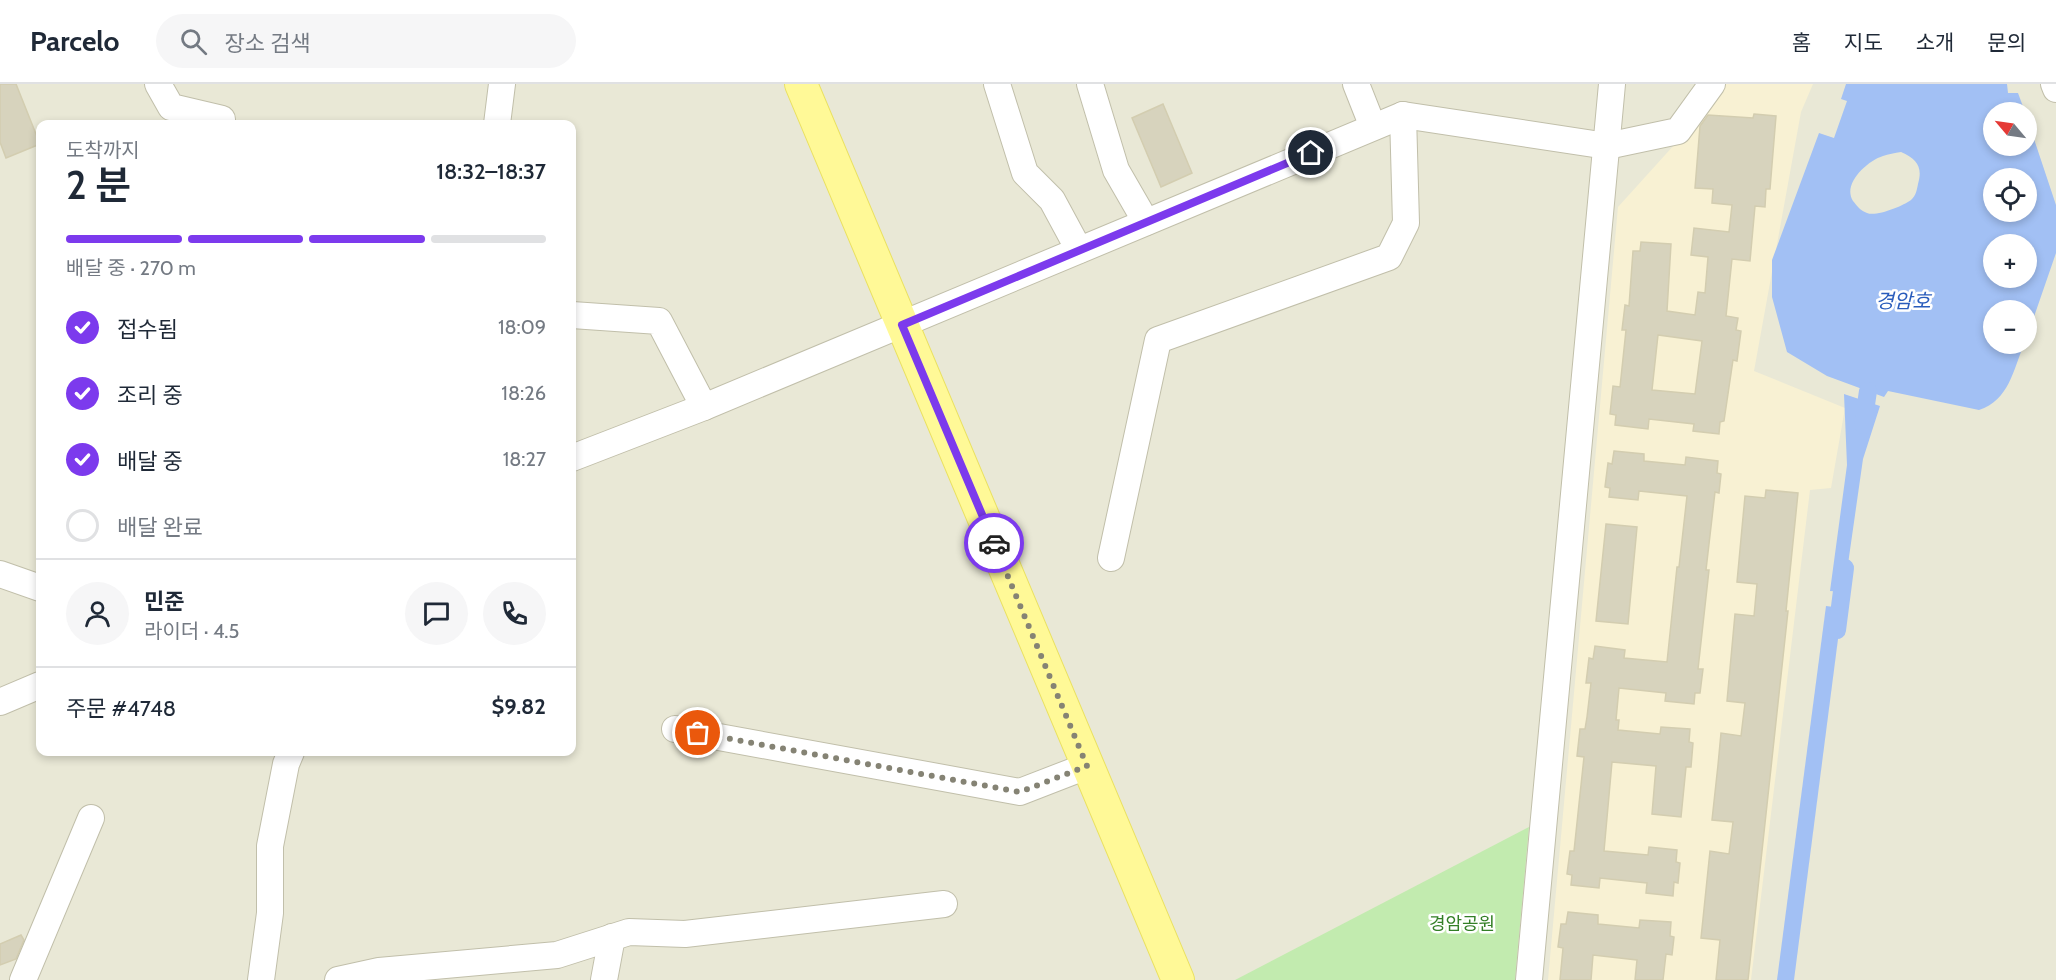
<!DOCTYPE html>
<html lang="ko">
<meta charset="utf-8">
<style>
:root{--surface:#fff;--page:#f6f6f7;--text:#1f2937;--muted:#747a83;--line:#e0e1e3;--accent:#7c3aed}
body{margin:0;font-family:Cabin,"Noto Sans KR",sans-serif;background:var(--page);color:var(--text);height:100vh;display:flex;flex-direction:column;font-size:22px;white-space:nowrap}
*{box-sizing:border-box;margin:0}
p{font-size:20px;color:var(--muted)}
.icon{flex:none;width:33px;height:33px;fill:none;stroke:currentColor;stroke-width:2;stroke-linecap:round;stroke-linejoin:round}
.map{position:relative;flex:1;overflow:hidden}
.details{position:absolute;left:36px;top:36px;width:540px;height:636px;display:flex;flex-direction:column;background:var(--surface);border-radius:12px;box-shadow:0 3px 9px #0003}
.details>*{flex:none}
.needle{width:39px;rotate:299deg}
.buttons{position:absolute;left:1983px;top:18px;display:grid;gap:12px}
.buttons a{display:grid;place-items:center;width:54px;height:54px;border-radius:50%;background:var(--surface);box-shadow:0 3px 9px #0003;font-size:30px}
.pin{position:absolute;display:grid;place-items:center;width:51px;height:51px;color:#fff;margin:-26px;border:3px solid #fff;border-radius:50%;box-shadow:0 2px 6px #0007}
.courier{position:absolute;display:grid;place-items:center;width:60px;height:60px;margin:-30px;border:4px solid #7c3aed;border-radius:50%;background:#fff;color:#222;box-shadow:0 2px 8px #0007}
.headline em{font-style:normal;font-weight:600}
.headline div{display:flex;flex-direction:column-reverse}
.headline{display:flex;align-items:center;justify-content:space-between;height:102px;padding:0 30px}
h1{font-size:39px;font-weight:600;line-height:45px}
.bar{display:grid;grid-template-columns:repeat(4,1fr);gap:9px 6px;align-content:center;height:72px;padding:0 30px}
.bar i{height:8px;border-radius:4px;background:var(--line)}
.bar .selected{background:var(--accent)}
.bar p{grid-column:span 4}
.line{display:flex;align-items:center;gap:15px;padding:0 30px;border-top:2px solid var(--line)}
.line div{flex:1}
.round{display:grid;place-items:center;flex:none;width:63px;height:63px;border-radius:32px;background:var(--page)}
ol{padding:0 30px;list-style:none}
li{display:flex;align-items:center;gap:18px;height:66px}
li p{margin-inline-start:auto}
li .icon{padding:6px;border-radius:50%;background:var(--accent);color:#fff;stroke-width:4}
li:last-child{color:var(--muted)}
li i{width:33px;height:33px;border:3px solid var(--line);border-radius:50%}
header{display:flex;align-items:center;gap:36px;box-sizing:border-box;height:84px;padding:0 30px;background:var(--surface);border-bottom:2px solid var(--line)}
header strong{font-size:28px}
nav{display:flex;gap:33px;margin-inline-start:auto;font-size:21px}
.search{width:420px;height:54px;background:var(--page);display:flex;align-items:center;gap:15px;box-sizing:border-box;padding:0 21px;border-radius:33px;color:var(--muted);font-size:22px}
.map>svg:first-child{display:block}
.residential{fill:#e9e8d6;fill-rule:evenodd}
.commercial{fill:#f8f1d3}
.green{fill:#c2ebaf}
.water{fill:#a2c0f4;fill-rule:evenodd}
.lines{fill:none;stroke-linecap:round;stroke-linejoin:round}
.canal{stroke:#a2c0f4;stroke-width:18}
.building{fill:#d7d3bd;stroke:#d3cdb0;stroke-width:1.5;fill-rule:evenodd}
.minor-casing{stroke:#c1bfaa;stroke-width:28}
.major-casing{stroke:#eae161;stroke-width:34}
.minor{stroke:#fff;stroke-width:26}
.major{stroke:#fff997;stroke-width:32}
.done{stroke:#858374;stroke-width:6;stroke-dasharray:0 10.8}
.route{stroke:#7c3aed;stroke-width:8}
.labels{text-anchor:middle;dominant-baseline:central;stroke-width:5;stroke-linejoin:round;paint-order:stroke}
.park-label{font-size:18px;fill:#337f26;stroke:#fff}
.water-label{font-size:20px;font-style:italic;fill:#295cbc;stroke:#fff}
</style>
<header>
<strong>Parcelo</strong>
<div class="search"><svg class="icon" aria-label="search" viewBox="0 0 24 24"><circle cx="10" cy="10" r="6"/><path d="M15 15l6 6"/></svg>장소 검색</div>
<nav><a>홈</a><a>지도</a><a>소개</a><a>문의</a></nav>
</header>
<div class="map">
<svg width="2056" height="896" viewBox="0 0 2056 896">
<rect width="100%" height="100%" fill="#f5f4e8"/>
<!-- residential -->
<path class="residential" d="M0 0H2056V896H0ZM1994 28H2026V62H1994ZM40 40H572V668H40ZM1994 94H2026V128H1994ZM1994 160H2026V194H1994ZM1994 226H2026V260H1994Z"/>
<!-- commercial -->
<path class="commercial" d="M1722 0H1813L1801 28 1754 287 1845 324 1831 404 1810 406 1751 896H1548L1618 123 1675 60Z"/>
<!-- green -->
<path class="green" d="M1529 743 1515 896H1235Z"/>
<!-- water -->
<g class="water">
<path d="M1846 0H2007L2008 9H2018L2025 28H1994V62H2026L2027 34 2056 121V169L2027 253 2026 226H1994V260H2024C2013 287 2009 316 1979 326L1888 307 1884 313 1827 292 1787 268 1772 213V176L1819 49 1834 54 1847 17 1841 15ZM1901 68C1917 75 1923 83 1918 100 1917 105 1916 112 1911 116 1903 122 1876 133 1867 129 1861 127 1857 122 1853 117 1842 100 1867 77 1883 72 1888 70 1895 69 1901 68ZM1994 94H2026V128H1994ZM1994 160H2026V194H1994Z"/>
<path d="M1844 310 1880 322 1863 375 1844 508 1830 507 1847 381Z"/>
<path d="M1826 522 1842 524 1794 896H1777Z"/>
</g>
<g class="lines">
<!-- canal -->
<g class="canal">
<path d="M1863 341 1868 307"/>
<path d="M1837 546 1845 484"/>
</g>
</g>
<!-- building -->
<g class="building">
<path d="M0 0H16L40 60 6 74 0 58Z"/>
<path d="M1163 20 1192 89 1161 103 1132 34Z"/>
<path d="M1754 30 1776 32 1770 105H1766L1765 123 1755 122 1750 177 1732 175 1726 232 1738 234 1736 246 1741 247 1737 277 1733 276 1724 337 1720 338 1719 350 1693 347 1694 340 1649 335 1648 345 1615 341 1616 331 1610 330 1613 302 1620 303 1626 246H1622L1625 221 1629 222 1633 167H1640L1641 158 1671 160 1667 227 1695 231 1698 208 1705 209 1708 173 1691 171 1694 144 1729 148 1732 121 1712 119 1713 105 1695 104 1700 42 1708 31 1753 34ZM1658 251 1702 257 1695 310 1652 306Z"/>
<path d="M1614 367 1644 370V377L1685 381 1686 373 1718 377 1717 389 1721 390 1719 409 1715 408 1706 486H1709L1698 585H1703L1700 609H1695L1694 620 1665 617 1666 609 1619 604 1616 636H1619L1618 646 1660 650 1661 643 1690 645 1689 658 1693 659 1691 683H1686L1681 733 1652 730 1656 682 1612 678 1604 767 1648 771 1649 763 1677 766 1676 778 1680 779 1678 799 1674 798 1673 812 1646 809 1647 799 1600 794 1599 804 1571 801 1572 791 1567 790 1570 767H1574L1584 673 1577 672 1580 645H1585L1587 633 1591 599H1586L1589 574 1593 575 1595 562 1625 566 1624 574 1667 578 1677 483H1679L1687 412 1639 407 1638 416 1609 413 1610 404 1605 403 1608 379 1612 380Z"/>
<path d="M1766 406 1798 409 1786 527H1788L1748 896H1716L1720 856 1701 854 1710 767 1729 770 1733 738 1712 736 1718 681 1721 649 1741 652 1745 619 1727 617 1735 530 1754 532 1757 500 1737 498 1742 444 1745 412 1765 414Z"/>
<path d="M1606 440 1637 443 1628 540 1596 537Z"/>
<path d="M1568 828 1598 831V840L1639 844 1640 836 1671 838 1670 852 1674 853 1672 871 1666 870 1663 896H1635L1637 876 1593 871 1591 896H1560L1563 864 1558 863 1561 840H1566Z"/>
<path d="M21 851 24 856 16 875 0 881V860Z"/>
</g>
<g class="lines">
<defs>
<g id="minor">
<path d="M158 0 171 23 222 35V40"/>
<path d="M997 0 1025 89 1052 116 1079 166"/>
<path d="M1090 0 1116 86 1146 138"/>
<path d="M1356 0 1373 43"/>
<path d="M2054 0 2056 5"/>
<path d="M497 40 502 0"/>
<path d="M572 231 659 237 704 323"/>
<path d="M572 374 704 323 1403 31 1607 62 1678 47 1712 0"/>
<path d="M1111 474 1158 256 1389 173 1406 139 1403 31"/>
<path d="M0 490 40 504"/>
<path d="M0 618 40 601"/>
<path d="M675 645 1020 708 1087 682"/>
<path d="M23 896 91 734"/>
<path d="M261 896 270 829V762L286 680 291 668"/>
<path d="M338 896 379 887 557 871 629 848 685 850 944 820"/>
<path d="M604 896 612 853"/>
<path d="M1529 896 1612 0"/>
</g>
<path id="major" d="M801 0 1178 896"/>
</defs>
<!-- minor casing -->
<use href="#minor" class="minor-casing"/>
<!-- major casing -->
<use href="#major" class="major-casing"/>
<!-- minor -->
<use href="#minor" class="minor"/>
<!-- major -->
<use href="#major" class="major"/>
</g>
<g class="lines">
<!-- done -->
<path class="done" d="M698 649 1020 708 1087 682 994 459"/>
<!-- route -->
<path class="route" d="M994 459 902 241 1311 69"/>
</g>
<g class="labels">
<!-- park labels -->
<g class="park-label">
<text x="1462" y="840">경암공원</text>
</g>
<!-- water labels -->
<g class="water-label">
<text x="1903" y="217">경암호</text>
</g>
</g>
</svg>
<div class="buttons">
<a><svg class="needle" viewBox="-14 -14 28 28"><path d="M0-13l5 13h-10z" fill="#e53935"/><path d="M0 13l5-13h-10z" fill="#747a83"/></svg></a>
<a><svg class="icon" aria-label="locate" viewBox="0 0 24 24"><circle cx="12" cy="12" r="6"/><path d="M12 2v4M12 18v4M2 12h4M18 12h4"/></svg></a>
<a>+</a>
<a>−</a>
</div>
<div class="pin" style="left:698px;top:649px;background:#ea580c"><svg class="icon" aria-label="bag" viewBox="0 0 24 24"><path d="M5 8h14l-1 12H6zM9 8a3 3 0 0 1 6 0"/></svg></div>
<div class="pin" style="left:1311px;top:69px;background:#1f2937"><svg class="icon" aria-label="home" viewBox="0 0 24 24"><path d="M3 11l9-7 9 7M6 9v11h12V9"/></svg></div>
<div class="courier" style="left:994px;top:459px"><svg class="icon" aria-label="car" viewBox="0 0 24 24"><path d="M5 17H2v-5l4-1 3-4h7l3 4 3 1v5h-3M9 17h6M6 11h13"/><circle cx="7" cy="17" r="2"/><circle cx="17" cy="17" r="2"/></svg></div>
<section class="details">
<div class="headline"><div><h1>2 분</h1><p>도착까지</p></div><em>18:32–18:37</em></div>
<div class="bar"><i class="selected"></i><i class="selected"></i><i class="selected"></i><i></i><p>배달 중 · 270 m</p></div>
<ol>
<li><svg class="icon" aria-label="check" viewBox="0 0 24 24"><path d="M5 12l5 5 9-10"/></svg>접수됨<p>18:09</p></li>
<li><svg class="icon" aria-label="check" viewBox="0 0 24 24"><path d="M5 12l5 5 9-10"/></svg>조리 중<p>18:26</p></li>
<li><svg class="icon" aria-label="check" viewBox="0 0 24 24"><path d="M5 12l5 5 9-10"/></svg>배달 중<p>18:27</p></li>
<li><i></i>배달 완료</li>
</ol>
<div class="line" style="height:108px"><a class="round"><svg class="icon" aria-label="person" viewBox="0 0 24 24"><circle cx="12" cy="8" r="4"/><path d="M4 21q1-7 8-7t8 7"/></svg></a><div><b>민준</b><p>라이더 · 4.5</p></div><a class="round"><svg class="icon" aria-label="chat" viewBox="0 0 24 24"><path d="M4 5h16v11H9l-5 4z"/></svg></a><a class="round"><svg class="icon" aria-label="phone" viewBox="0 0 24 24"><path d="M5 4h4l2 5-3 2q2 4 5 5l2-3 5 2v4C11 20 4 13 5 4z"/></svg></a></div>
<div class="line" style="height:78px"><div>주문 #4748</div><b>$9.82</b></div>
</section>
</div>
